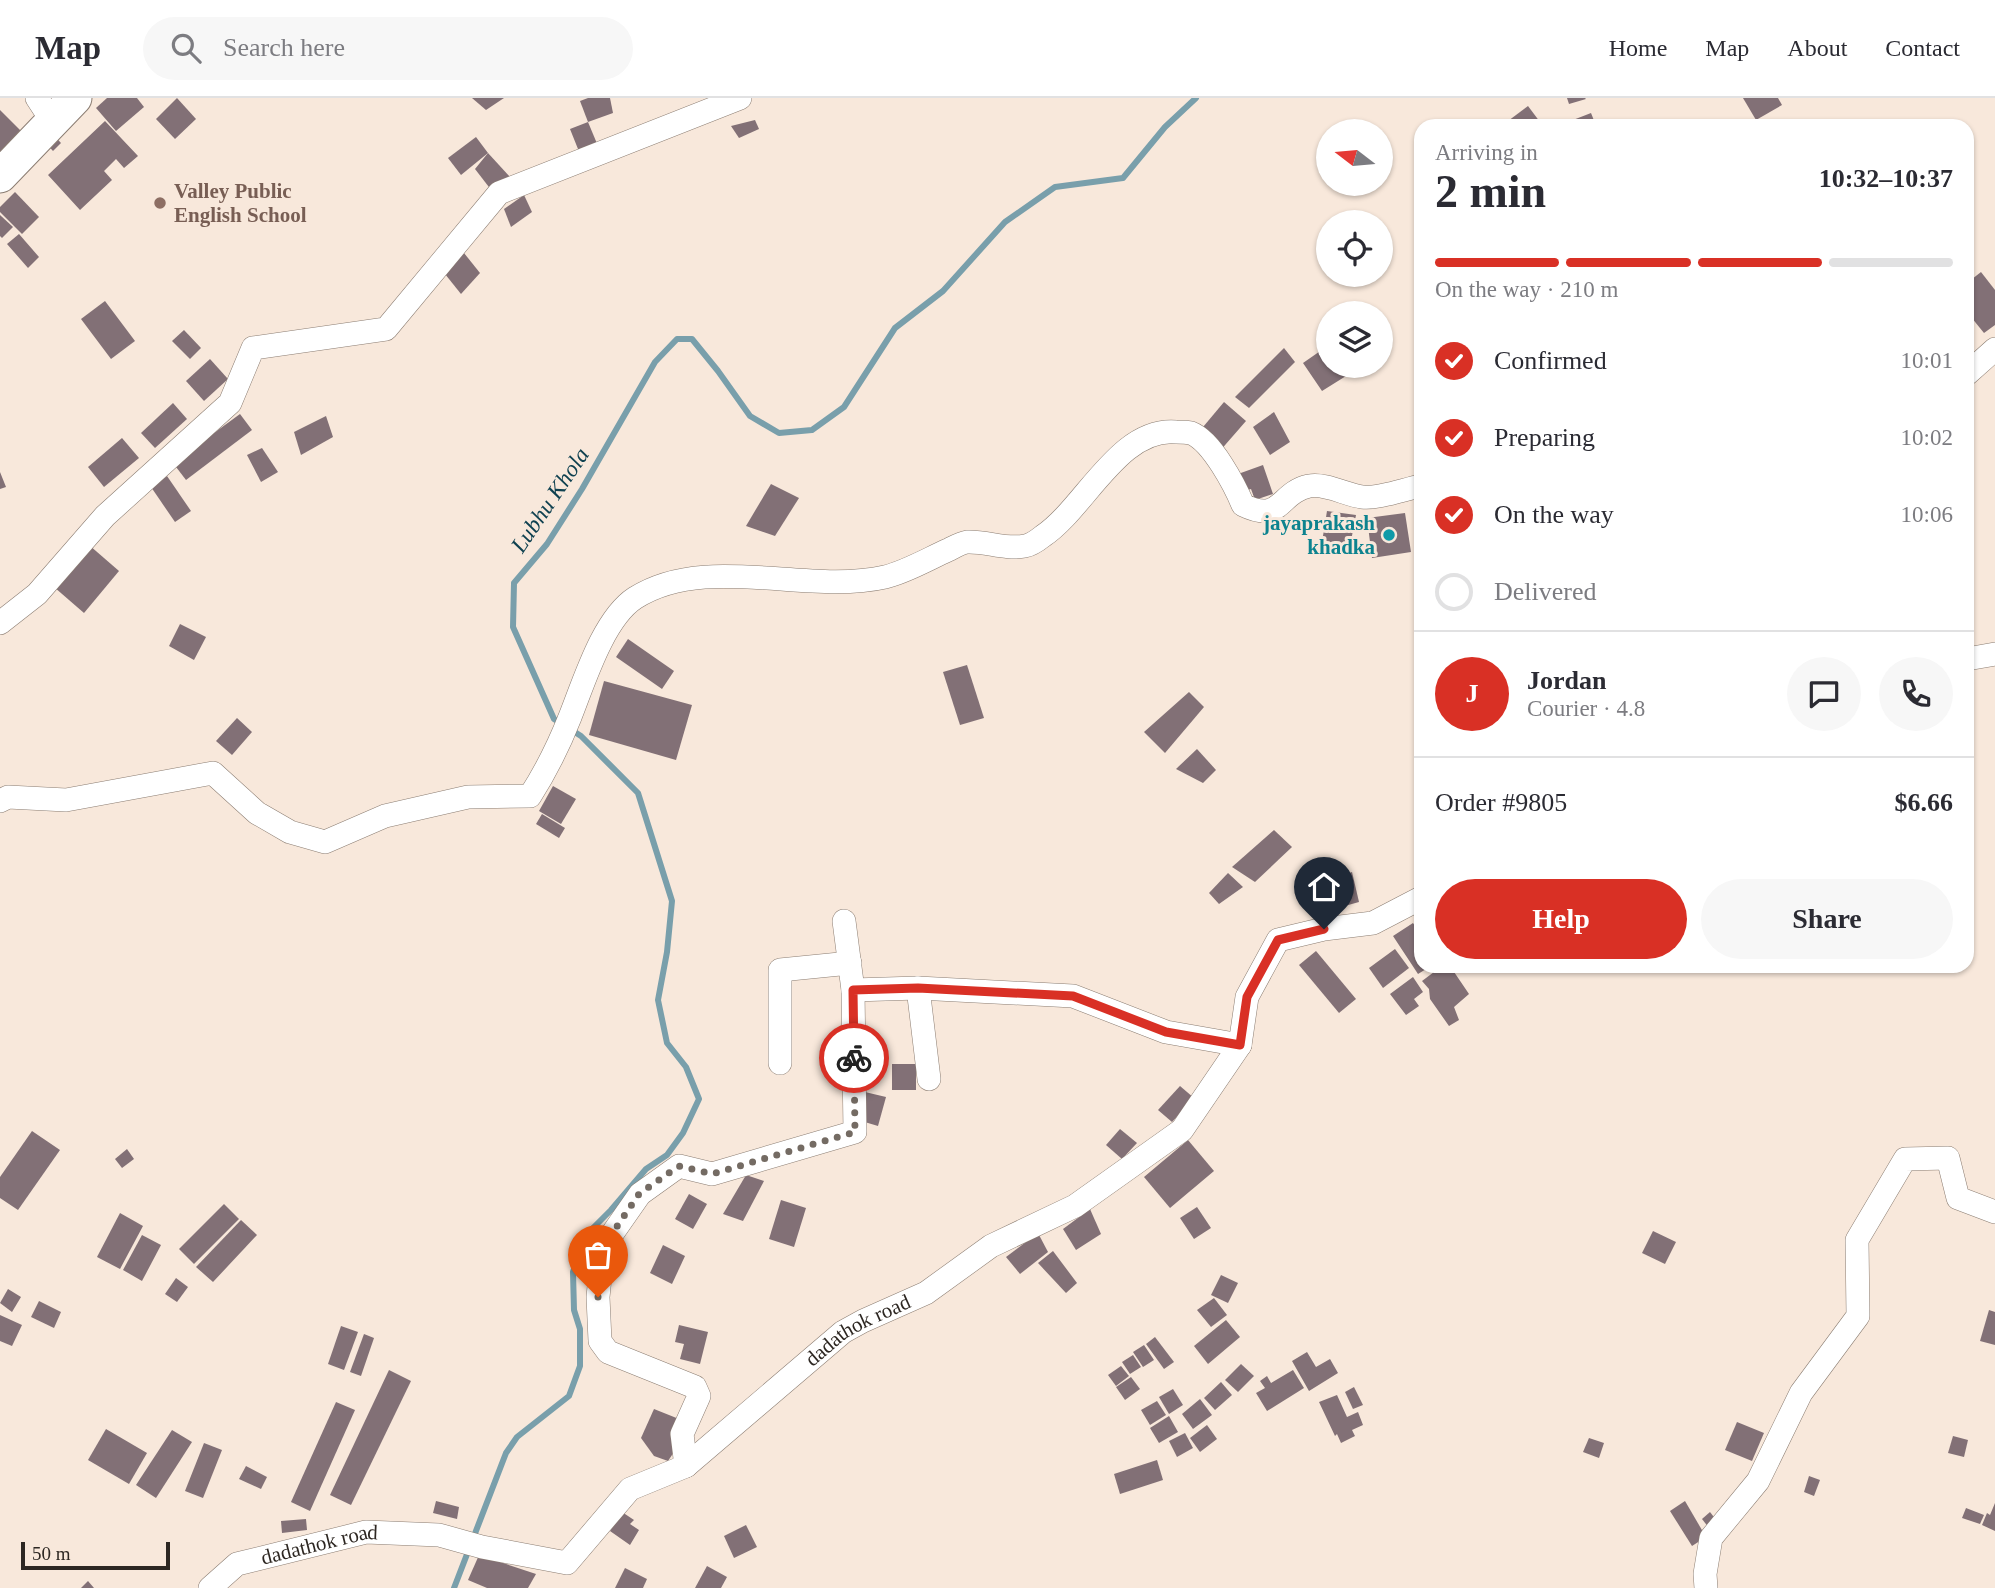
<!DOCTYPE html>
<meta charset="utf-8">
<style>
:root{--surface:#fff;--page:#f7f7f7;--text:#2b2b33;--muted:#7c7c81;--line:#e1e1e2;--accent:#d93025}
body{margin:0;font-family:Georgia,serif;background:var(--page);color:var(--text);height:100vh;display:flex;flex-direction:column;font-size:26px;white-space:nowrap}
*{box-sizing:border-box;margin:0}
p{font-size:23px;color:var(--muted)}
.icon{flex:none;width:38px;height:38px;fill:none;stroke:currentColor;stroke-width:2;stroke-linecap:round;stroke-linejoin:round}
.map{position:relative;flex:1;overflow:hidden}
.sheet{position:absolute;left:1414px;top:21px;width:560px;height:854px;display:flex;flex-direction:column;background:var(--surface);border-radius:21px;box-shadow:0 2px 5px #0004}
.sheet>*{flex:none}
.needle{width:46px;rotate:286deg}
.fabs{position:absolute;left:1316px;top:21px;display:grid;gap:14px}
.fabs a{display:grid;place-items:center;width:77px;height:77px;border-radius:50%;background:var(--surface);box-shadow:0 2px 5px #0004;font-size:35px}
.scale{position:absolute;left:21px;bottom:18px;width:149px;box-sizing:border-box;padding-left:7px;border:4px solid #2d2722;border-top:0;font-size:19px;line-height:24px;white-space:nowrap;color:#2d2722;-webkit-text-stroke:5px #f8e8db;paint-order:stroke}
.pin{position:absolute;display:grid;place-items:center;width:60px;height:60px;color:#fff;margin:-72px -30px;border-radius:50% 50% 50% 0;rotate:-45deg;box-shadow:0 0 7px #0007}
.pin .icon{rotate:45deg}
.courier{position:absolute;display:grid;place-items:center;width:70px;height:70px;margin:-35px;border:5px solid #d93025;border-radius:50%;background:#fff;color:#222;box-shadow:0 2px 9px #0007}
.overview em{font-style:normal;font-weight:800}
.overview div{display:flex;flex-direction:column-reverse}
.overview{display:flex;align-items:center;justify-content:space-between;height:119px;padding:0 21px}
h1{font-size:46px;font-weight:800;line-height:52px}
.bar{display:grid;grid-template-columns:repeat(4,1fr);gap:10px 7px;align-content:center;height:84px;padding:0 21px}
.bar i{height:9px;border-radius:5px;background:var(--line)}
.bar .active{background:var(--accent)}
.bar p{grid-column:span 4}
.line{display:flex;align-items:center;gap:18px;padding:0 21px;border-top:2px solid var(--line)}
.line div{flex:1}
.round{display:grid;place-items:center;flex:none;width:74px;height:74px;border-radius:37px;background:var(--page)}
ol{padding:0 21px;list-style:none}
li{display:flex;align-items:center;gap:21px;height:77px}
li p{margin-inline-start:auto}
li .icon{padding:7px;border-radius:50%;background:var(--accent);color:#fff;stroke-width:4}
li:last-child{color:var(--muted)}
li i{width:38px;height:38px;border:4px solid var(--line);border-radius:50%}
.action{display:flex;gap:14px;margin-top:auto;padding:14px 21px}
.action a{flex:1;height:80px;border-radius:42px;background:var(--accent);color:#fff;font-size:28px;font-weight:800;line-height:80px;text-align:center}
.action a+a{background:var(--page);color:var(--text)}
header{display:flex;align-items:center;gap:42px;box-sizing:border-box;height:98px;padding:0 35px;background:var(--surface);border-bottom:2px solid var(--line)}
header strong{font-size:33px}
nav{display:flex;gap:38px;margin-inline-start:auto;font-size:24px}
.search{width:490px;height:63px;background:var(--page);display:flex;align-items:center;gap:18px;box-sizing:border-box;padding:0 24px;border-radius:38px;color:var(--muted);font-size:26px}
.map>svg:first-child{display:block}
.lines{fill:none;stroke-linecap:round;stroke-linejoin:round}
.stream{stroke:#799fab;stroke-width:6}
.building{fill:#827076}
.minor-casing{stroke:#8b7d72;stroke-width:24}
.secondary-casing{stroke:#8b7d72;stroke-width:35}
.minor{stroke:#fff;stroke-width:23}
.secondary{stroke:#fff;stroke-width:33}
.done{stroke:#746b63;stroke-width:7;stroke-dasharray:0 12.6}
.route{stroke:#d93025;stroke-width:9}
.education-dot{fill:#8d6e63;stroke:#f8e8db;stroke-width:2.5}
.culture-dot{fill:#0f9aa8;stroke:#f8e8db;stroke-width:2.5}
.labels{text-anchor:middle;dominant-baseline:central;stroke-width:6;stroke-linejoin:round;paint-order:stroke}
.education-label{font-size:21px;font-weight:bold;fill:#785e54;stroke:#f8e8db;text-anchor:start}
.culture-label{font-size:21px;font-weight:bold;fill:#0d838f;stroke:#f8e8db;text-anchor:end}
.street-label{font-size:21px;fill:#2d2722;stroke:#f8e8db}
.water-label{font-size:23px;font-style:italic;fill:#0f4150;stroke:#f8e8db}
</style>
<header>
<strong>Map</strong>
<div class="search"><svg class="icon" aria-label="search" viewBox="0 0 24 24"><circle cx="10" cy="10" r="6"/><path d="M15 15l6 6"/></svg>Search here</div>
<nav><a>Home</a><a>Map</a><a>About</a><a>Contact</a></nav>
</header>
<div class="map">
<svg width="1995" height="1490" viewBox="0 0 1995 1490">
<rect width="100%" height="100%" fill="#f8e8db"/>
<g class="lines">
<!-- stream -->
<path class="stream" d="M454 1490 506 1355 517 1339 569 1298 580 1268V1231L574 1212 573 1174 585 1138 611 1112 646 1071 667 1057 683 1035 699 1001 686 969 667 945 658 902 667 854 672 803 638 695 581 638 554 621 513 529 514 485 547 446 582 391 655 264 677 241H692L718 273 750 318 779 335 812 332 844 309 895 230 943 193 1005 124 1055 89 1123 80 1165 29 1196 0"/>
</g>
<!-- building -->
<g class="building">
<path d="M107 0H137L144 9 116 33 96 10Z"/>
<path d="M177 0 196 21 175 41 156 21Z"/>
<path d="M472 0H504L486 12Z"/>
<path d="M588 0H610L613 15 588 24 580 3Z"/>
<path d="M1567 0H1585L1586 1 1569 6Z"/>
<path d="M1743 0H1778L1782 7 1756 22Z"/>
<path d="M1528 8 1543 28H1506L1504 26Z"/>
<path d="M0 12 22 34 0 55Z"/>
<path d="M1591 15 1595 25 1575 28 1573 22Z"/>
<path d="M755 22 759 31 739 40 731 28Z"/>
<path d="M105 23 138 58 124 70 116 61 104 73 112 82 80 112 48 77Z"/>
<path d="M588 24 598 48 580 56 570 31Z"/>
<path d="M51 34 61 45 53 53 43 42Z"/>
<path d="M476 39 488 55 461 77 448 60Z"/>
<path d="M488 55 510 79 492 93 475 71Z"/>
<path d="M15 94 39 119 22 136 0 114V109Z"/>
<path d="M524 97 532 114 511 129 504 111Z"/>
<path d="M0 117 13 129 2 140 0 138Z"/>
<path d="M19 136 39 159 28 170 7 146Z"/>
<path d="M464 155 480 175 461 196 445 176Z"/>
<path d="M1981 174 1995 192V227L1984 235 1967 214V185Z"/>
<path d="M105 203 135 243 111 261 81 221Z"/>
<path d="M184 232 201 250 190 261 172 243Z"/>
<path d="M1326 249 1328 252V268H1339L1346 278 1322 293 1303 265Z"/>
<path d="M1284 250 1295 264 1249 310 1235 299Z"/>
<path d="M210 261 228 281 204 303 186 283Z"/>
<path d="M1224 304 1246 323 1219 354 1198 335Z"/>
<path d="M173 305 187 321 155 350 141 335Z"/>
<path d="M1274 314 1290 344 1270 357 1253 329Z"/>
<path d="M240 316 252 332 186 382 173 365Z"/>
<path d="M326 318 333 339 301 357 294 334Z"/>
<path d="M122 340 139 360 104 389 88 369Z"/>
<path d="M262 350 278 374 261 384 247 357Z"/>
<path d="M1263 367 1273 396 1255 402 1251 391 1245 393 1238 376Z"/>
<path d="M0 374 6 389 0 391Z"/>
<path d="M167 378 191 413 175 424 151 389Z"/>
<path d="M771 386 799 400 775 438 746 428Z"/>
<path d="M1327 413 1356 417 1350 448 1322 444Z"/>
<path d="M1405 415 1411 454 1372 460 1367 420Z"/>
<path d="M89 447 119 473 84 515 54 489Z"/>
<path d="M180 526 206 539 194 562 169 548Z"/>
<path d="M628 541 674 573 662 591 616 559Z"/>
<path d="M967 567 984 620 960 627 943 574Z"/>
<path d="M604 583 692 607 676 662 589 637Z"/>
<path d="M1189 594 1204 609 1165 655 1144 634Z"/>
<path d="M237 620 252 634 232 657 216 643Z"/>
<path d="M1197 651 1216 672 1203 685 1176 671Z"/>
<path d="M553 688 576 701 561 726 539 713Z"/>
<path d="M542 716 565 730 559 740 536 726Z"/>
<path d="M1274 732 1292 749 1255 784 1232 769Z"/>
<path d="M1352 774 1359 804 1327 813 1321 785Z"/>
<path d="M1228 775 1243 789 1219 806 1209 795Z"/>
<path d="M1413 825 1421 837V868H1431L1418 876 1393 838Z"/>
<path d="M1395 851 1409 870 1383 890 1369 870Z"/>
<path d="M1316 853 1356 901 1339 915 1299 867Z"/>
<path d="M1442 868H1450L1469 896 1454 909 1459 922 1449 928 1430 901 1429 891 1422 883Z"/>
<path d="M1413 879 1423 894 1414 901 1419 908 1406 917 1390 896Z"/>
<rect x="892" y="966" width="24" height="26"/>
<path d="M1180 988 1194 1000 1172 1024 1158 1012Z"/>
<path d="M865 994 886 999 878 1028 858 1022Z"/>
<path d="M1120 1031 1137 1045 1122 1061 1106 1047Z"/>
<path d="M32 1033 60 1052 18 1112 0 1100V1079Z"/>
<path d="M1188 1042 1214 1073 1170 1110 1144 1079Z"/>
<path d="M127 1051 134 1061 122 1070 115 1061Z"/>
<path d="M746 1077 764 1083 743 1123 723 1116Z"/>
<path d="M689 1096 707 1106 693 1131 675 1121Z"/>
<path d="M781 1102 806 1110 794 1149 769 1141Z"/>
<path d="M224 1106 239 1121 194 1166 179 1151Z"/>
<path d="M1197 1109 1211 1130 1194 1141 1180 1120Z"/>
<path d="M1090 1111 1101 1136 1076 1152 1063 1131Z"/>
<path d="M120 1115 143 1128 120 1171 97 1159Z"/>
<path d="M241 1122 257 1137 213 1184 196 1169Z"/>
<path d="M1653 1133 1676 1144 1665 1166 1642 1155Z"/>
<path d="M1038 1135 1048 1154 1020 1176 1006 1159Z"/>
<path d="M142 1137 161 1147 142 1183 123 1172Z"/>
<path d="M663 1147 685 1158 672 1186 650 1175Z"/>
<path d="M1053 1153 1077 1185 1066 1195 1038 1165Z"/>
<path d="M1221 1177 1238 1185 1228 1205 1211 1197Z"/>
<path d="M176 1180 188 1189 177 1204 165 1196Z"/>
<path d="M8 1191 21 1199 12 1214 0 1205Z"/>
<path d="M1214 1200 1227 1217 1211 1229 1197 1212Z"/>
<path d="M39 1203 61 1214 54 1230 31 1219Z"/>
<path d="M1989 1212 1995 1214V1247L1980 1243Z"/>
<path d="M0 1217 22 1227 12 1248 0 1243Z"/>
<path d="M1226 1222 1240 1239 1208 1266 1194 1248Z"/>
<path d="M679 1227 708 1234 700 1266 680 1261 684 1246 675 1244Z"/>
<path d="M341 1228 358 1234 344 1272 328 1266Z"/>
<path d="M364 1236 374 1240 361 1278 350 1274Z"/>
<path d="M1155 1239 1174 1264 1164 1271 1146 1246Z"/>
<path d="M1144 1247 1154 1262 1143 1269 1133 1254Z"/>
<path d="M1307 1254 1316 1269 1330 1261 1338 1275 1309 1293 1292 1263Z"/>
<path d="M1133 1257 1141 1269 1130 1276 1122 1264Z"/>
<path d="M1241 1266 1254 1278 1238 1294 1225 1282Z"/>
<path d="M1121 1268 1129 1278 1116 1288 1108 1277Z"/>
<path d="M389 1272 411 1283 351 1407 330 1397Z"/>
<path d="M1293 1272 1304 1290 1267 1313 1256 1295 1265 1290 1260 1283 1267 1278 1271 1285Z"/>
<path d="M1131 1279 1140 1291 1125 1302 1116 1289Z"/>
<path d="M1221 1284 1232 1297 1215 1312 1204 1300Z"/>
<path d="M1354 1289 1363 1307 1353 1311 1345 1294Z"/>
<path d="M1173 1291 1183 1307 1169 1316 1159 1299Z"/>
<path d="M1337 1297 1347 1319 1358 1314 1363 1327 1352 1332 1355 1338 1341 1345 1337 1336 1335 1338 1319 1304Z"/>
<path d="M1200 1301 1212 1317 1193 1331 1182 1316Z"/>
<path d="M1157 1303 1166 1317 1150 1327 1141 1312Z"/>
<path d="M336 1304 355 1312 310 1413 291 1404Z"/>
<path d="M654 1311 679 1321 676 1351 668 1363 654 1358 641 1340Z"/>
<path d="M1169 1318 1178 1334 1159 1345 1150 1330Z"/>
<path d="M1737 1324 1764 1335 1752 1363 1725 1352Z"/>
<path d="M1207 1327 1217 1341 1200 1354 1190 1340Z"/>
<path d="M106 1331 147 1355 129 1386 88 1362Z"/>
<path d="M172 1332 192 1344 156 1400 136 1387Z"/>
<path d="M1185 1335 1193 1350 1177 1359 1169 1343Z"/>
<path d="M1953 1338 1968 1342 1964 1359 1948 1355Z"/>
<path d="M1589 1340 1604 1345 1599 1360 1583 1354Z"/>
<path d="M204 1345 222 1352 203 1400 185 1393Z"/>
<path d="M1157 1362 1163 1382 1120 1396 1114 1376Z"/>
<path d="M246 1368 267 1379 261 1391 239 1381Z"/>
<path d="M1809 1378 1820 1382 1814 1398 1804 1394Z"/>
<path d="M436 1403 459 1409 457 1421 433 1415Z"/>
<path d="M1685 1403 1706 1439 1692 1448 1670 1413Z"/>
<path d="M1995 1405V1433L1982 1427 1987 1415 1990 1417Z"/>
<path d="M1966 1410 1984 1417 1980 1426 1962 1420Z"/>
<path d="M622 1414 634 1422 630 1426 639 1432 630 1447 610 1433Z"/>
<path d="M1710 1414 1717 1423 1709 1430 1702 1421Z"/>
<path d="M306 1421 307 1432 282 1435 281 1423Z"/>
<path d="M746 1427 757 1449 734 1460 724 1438Z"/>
<path d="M479 1457 536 1476 528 1490H487L468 1482Z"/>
<path d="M707 1468 727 1479 721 1490H695Z"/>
<path d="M625 1470 647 1481 643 1490H615Z"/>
<path d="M88 1483 94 1490H81Z"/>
</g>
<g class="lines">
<defs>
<g id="minor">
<path d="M37 0 52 23"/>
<path d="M1967 276 1995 251"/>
<path d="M0 525 37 496 105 418 230 305 253 250 386 231 499 95 740 0"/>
<path d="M1967 561 1995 556"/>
<path d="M0 703 8 699 66 702 213 675 257 715 290 734 325 744 385 718 468 699 530 698C546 673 559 647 570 619 584 584 603 521 635 500 706 455 806 497 885 479 906 474 928 461 948 452 954 449 961 445 967 444 987 443 1005 452 1025 448 1031 447 1038 442 1043 438 1085 410 1119 329 1176 334 1180 334 1187 334 1191 335 1212 343 1235 388 1243 407 1282 426 1278 395 1309 388 1326 385 1346 397 1362 399 1378 401 1405 391 1421 388"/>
<path d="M918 890 929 981"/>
<path d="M853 892 918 890 1073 898 1166 934 1240 947"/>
<path d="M780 965V872L850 865"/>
<path d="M686 1368 682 1336 699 1298 695 1289 608 1254 600 1243 598 1199 603 1149 640 1096 679 1068 712 1076 855 1034 853 892 844 823"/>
<path id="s1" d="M210 1490 237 1466 366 1434 439 1437 482 1449 567 1465 630 1391 686 1368 843 1234 863 1223 926 1195 991 1148 1075 1108 1182 1032 1240 947 1247 899 1278 842 1324 831 1373 825 1421 800"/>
<path d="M1706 1490 1705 1476 1711 1440 1758 1383 1801 1295 1858 1218 1857 1142 1905 1061 1948 1060 1958 1100 1995 1114"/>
</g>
<path id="secondary" d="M0 78 75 0"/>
</defs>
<!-- minor casing -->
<use href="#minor" class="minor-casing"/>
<!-- secondary casing -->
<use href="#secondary" class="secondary-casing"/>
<!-- minor -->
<use href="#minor" class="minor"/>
<!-- secondary -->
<use href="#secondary" class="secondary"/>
</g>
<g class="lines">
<!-- done -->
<path class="done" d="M598 1199 603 1149 639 1096 679 1068 712 1076 855 1034 854 960"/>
<!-- route -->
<path class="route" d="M854 960 853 892 918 890 1073 898 1166 934 1240 947 1247 899 1278 842 1324 831"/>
</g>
<!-- markers -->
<circle class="education-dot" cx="160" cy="105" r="7"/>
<circle class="culture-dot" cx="1389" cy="437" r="7"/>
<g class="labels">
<!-- education labels -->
<g class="education-label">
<text x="174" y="93">Valley Public<tspan x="174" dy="24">English School</tspan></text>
</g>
<!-- culture labels -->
<g class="culture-label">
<text x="1375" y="425">jayaprakash<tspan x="1375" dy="24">khadka</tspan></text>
</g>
<!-- street labels -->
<g class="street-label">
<text stroke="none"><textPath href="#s1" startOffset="751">dadathok road</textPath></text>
<text stroke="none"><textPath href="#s1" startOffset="121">dadathok road</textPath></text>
</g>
<!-- water labels -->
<g class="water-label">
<text transform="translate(550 402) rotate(-56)">Lubhu Khola</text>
</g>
</g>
</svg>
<div class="fabs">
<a><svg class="needle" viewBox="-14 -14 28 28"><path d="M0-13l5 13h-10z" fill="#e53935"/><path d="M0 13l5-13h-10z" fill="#7c7c81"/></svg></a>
<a><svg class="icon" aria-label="locate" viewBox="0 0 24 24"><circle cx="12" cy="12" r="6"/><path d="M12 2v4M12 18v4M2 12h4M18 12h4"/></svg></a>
<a><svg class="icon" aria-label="layers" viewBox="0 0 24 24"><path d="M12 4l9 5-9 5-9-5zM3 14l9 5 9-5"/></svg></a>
</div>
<div class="scale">50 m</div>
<div class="pin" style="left:598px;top:1199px;background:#ea580c"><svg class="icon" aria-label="bag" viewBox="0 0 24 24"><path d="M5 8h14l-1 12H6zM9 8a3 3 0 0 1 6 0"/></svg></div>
<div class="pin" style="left:1324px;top:831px;background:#1f2937"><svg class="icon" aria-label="home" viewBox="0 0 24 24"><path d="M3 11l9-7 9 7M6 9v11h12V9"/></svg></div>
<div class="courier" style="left:854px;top:960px"><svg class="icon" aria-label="bike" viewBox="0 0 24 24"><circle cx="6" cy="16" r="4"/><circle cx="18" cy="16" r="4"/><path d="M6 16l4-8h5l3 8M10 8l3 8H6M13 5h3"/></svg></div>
<section class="sheet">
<div class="overview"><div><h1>2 min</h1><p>Arriving in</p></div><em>10:32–10:37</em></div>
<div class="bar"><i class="active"></i><i class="active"></i><i class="active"></i><i></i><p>On the way · 210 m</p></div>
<ol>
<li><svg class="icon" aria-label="check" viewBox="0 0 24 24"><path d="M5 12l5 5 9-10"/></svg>Confirmed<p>10:01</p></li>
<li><svg class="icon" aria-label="check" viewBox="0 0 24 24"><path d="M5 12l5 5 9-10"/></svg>Preparing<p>10:02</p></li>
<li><svg class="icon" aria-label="check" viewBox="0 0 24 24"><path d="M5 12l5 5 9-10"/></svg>On the way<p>10:06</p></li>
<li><i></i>Delivered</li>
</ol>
<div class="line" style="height:126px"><b class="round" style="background:var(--accent);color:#fff">J</b><div><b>Jordan</b><p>Courier · 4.8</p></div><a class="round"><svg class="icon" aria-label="chat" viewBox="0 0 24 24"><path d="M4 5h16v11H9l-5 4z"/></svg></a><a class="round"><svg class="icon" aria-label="phone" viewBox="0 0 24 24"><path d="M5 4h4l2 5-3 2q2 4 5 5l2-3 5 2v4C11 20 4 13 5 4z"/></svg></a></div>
<div class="line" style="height:91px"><div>Order #9805</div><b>$6.66</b></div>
<div class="action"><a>Help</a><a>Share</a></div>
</section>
</div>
